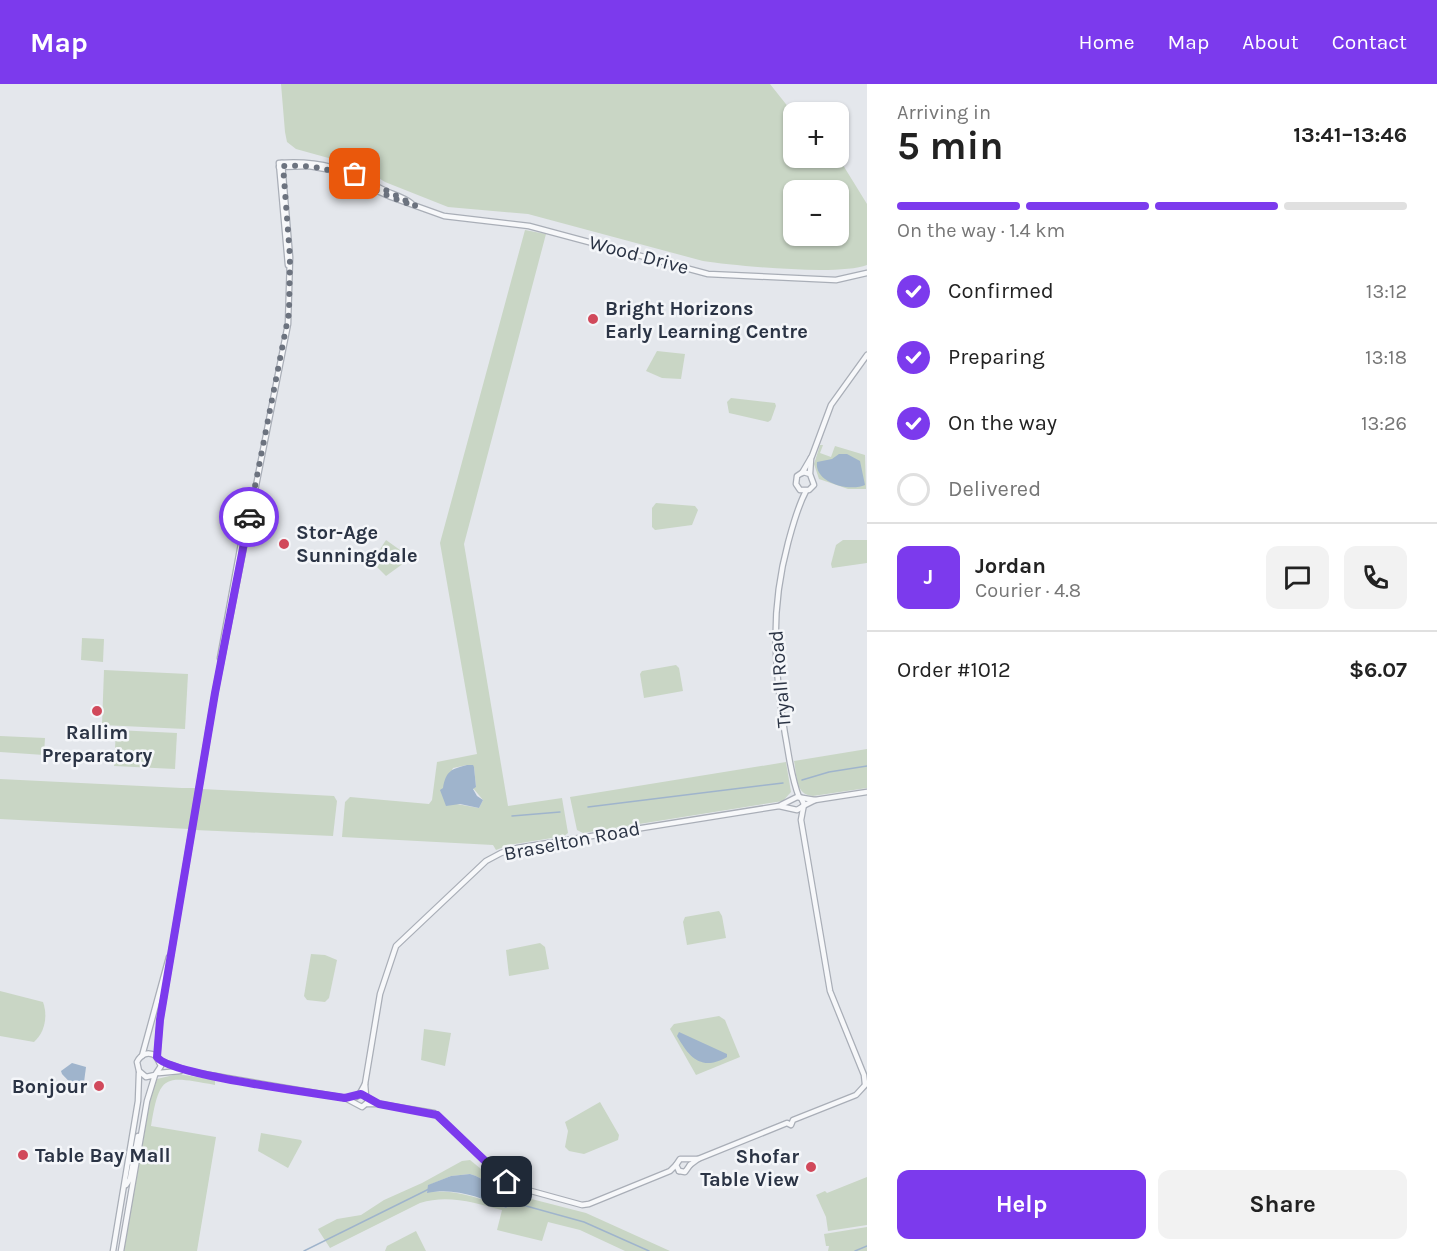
<!DOCTYPE html>
<meta charset="utf-8">
<style>
:root{--surface:#fff;--page:#f2f2f2;--text:#222;--muted:#767676;--line:#e0e0e0;--accent:#7c3aed}
body{margin:0;font-family:Karla,sans-serif;background:var(--page);color:var(--text);height:100vh;display:flex;flex-direction:column;font-size:22px;white-space:nowrap}
*{box-sizing:border-box;margin:0}
p{font-size:20px;color:var(--muted)}
.icon{flex:none;width:33px;height:33px;fill:none;stroke:currentColor;stroke-width:2;stroke-linecap:round;stroke-linejoin:round}
.map{position:relative;flex:1;overflow:hidden}
.sheet{display:flex;flex-direction:column;background:var(--surface);width:570px}
.sheet>*{flex:none}
.controls{position:absolute;left:783px;top:18px;display:grid;gap:12px}
.controls a{display:grid;place-items:center;width:66px;height:66px;border-radius:12px;background:var(--surface);box-shadow:0 2px 4px #0004;font-size:30px}
.pin{position:absolute;display:grid;place-items:center;width:51px;height:51px;color:#fff;margin:-26px;border-radius:12px;box-shadow:0 3px 9px #0006}
.courier{position:absolute;display:grid;place-items:center;width:60px;height:60px;margin:-30px;border:4px solid #7c3aed;border-radius:50%;background:#fff;color:#222;box-shadow:0 2px 8px #0007}
.summary em{font-style:normal;font-weight:700}
.summary div{display:flex;flex-direction:column-reverse}
.summary{display:flex;align-items:center;justify-content:space-between;height:102px;padding:0 30px}
h1{font-size:39px;font-weight:700;line-height:45px}
.bar{display:grid;grid-template-columns:repeat(4,1fr);gap:9px 6px;align-content:center;height:72px;padding:0 30px}
.bar i{height:8px;border-radius:4px;background:var(--line)}
.bar .active{background:var(--accent)}
.bar p{grid-column:span 4}
.line{display:flex;align-items:center;gap:15px;padding:0 30px;border-top:2px solid var(--line)}
.line div{flex:1}
.round{display:grid;place-items:center;flex:none;width:63px;height:63px;border-radius:12px;background:var(--page)}
ol{padding:0 30px;list-style:none}
li{display:flex;align-items:center;gap:18px;height:66px}
li p{margin-inline-start:auto}
li .icon{padding:6px;border-radius:50%;background:var(--accent);color:#fff;stroke-width:4}
li:last-child{color:var(--muted)}
li i{width:33px;height:33px;border:3px solid var(--line);border-radius:50%}
.action{display:flex;gap:12px;margin-top:auto;padding:12px 30px}
.action a{flex:1;height:69px;border-radius:12px;background:var(--accent);color:#fff;font-size:24px;font-weight:700;line-height:69px;text-align:center}
.action a+a{background:var(--page);color:var(--text)}
header{display:flex;align-items:center;gap:36px;box-sizing:border-box;height:84px;padding:0 30px;background:var(--accent);color:#fff}
header strong{font-size:28px}
nav{display:flex;gap:33px;margin-inline-start:auto;font-size:21px}
main{display:flex;flex:1;min-height:0}
.map>svg:first-child{display:block}
.green{fill:#c9d6c5;fill-rule:evenodd}
.water{fill:#9fb4cc}
.lines{fill:none;stroke-linecap:round;stroke-linejoin:round}
.stream{stroke:#9fb4cc;stroke-width:1.5}
.tertiary-casing{stroke:#a9aeb7;stroke-width:7}
.tertiary{stroke:#f7f8fa;stroke-width:4.5}
.done{stroke:#6c737f;stroke-width:6;stroke-dasharray:0 10.8}
.route{stroke:#7c3aed;stroke-width:8}
.poi-dot{fill:#d1495b;stroke:#f4f6f9;stroke-width:2}
.labels{text-anchor:middle;dominant-baseline:central;stroke-width:5;stroke-linejoin:round;paint-order:stroke}
.street-label{font-size:20px;fill:#2b3445;stroke:#f4f6f9}
.poi-label{font-size:20px;font-weight:bold;fill:#2b3445;stroke:#f4f6f9;text-anchor:start}
</style>
<header>
<strong>Map</strong>
<nav><a>Home</a><a>Map</a><a>About</a><a>Contact</a></nav>
</header>
<main>
<div class="map">
<svg width="867" height="1167" viewBox="0 0 867 1167">
<rect width="100%" height="100%" fill="#e4e7ec"/>
<!-- green -->
<g class="green">
<path d="M281 0H770L793 29 794 74 838 73 867 120V181C839 192 736 182 703 177L528 130 448 123 385 98 361 83 296 65 287 58 285 48ZM838 106V152H794V106Z"/>
<path d="M525 146 546 150 464 460 508 722 562 714 568 749 564 752 509 761 496 766 493 761 342 753 345 718 350 713 429 720 432 716 437 678 477 670 440 459ZM467 681 474 683 476 703 473 704 483 716 479 724 451 719 443 705 453 684Z"/>
<path d="M657 267 685 270 681 295 662 294 646 287Z"/>
<path d="M731 314 775 319 776 322 771 336 768 338 729 329 727 318Z"/>
<path d="M820 361H823L820 369 831 373 835 362 865 371 866 405H848L819 395 814 380Z"/>
<path d="M656 419 695 422 698 426 692 441 655 446 652 443V424Z"/>
<path d="M386 456 400 466 408 476 386 492 375 481 373 476Z"/>
<path d="M843 456H867V479L832 484 831 480 836 461Z"/>
<path d="M82 554 104 555 103 578 81 576Z"/>
<path d="M676 581 679 584 683 607 644 614 640 590 642 587Z"/>
<path d="M104 586 188 590 185 645 102 641Z"/>
<path d="M116 646 177 649 175 685 114 682Z"/>
<path d="M0 652 45 654 44 671 0 668Z"/>
<path d="M867 665V704L813 712C795 711 797 691 794 677Z"/>
<path d="M786 678 791 708 783 717 583 749 577 746 570 713Z"/>
<path d="M0 695 182 704H196L189 745 0 735Z"/>
<path d="M202 705 334 712 337 717 333 752 195 746Z"/>
<path d="M719 827 722 832 726 854 687 861 683 838 685 833Z"/>
<path d="M540 859 545 863 549 885 509 892 506 866Z"/>
<path d="M311 870 325 871 337 876 329 914 325 918 307 916 304 912Z"/>
<path d="M0 907 43 918C48 932 45 948 34 958L0 952Z"/>
<path d="M719 932 725 936 740 973 696 991 670 945 674 940Z"/>
<path d="M424 945 451 949 445 982 421 976Z"/>
<path d="M178 990 215 996V1001C164 992 160 989 151 1042L216 1053 197 1167H124L150 1017 157 995Z"/>
<path d="M600 1018 619 1051 618 1056 584 1070 569 1067 565 1063 568 1047 565 1038Z"/>
<path d="M261 1049 301 1056 302 1058 288 1084 258 1067Z"/>
<path d="M470 1076 512 1110 586 1129 670 1167H625L580 1146 548 1138 542 1157 497 1146 502 1126C475 1119 448 1110 420 1119L330 1164 319 1147 318 1145 337 1135 361 1131 384 1116 422 1099 462 1077ZM470 1090C485 1094 496 1106 511 1112L506 1124C479 1114 456 1105 427 1108L429 1101 451 1092Z"/>
<path d="M867 1093V1141L828 1147 826 1133 816 1111 825 1107 827 1109Z"/>
<path d="M867 1143V1167H828L829 1162H826L824 1150Z"/>
<path d="M416 1147 426 1167H385L387 1162Z"/>
</g>
<!-- water -->
<g class="water">
<path d="M839 370H847L860 377 865 401C850 408 814 399 817 378L832 375Z"/>
<path d="M467 681H473L474 683 476 703 473 705 477 712 483 716 479 724 460 720 446 722 440 706 443 704C446 687 451 685 467 681Z"/>
<path d="M679 948 727 970V973C701 988 689 973 677 952Z"/>
<path d="M72 979 86 983 83 1006 80 1009 62 990 61 987Z"/>
<path d="M470 1090C485 1094 496 1106 511 1112L509 1121 506 1124C481 1114 455 1103 427 1109L428 1101 451 1092Z"/>
</g>
<g class="lines">
<!-- stream -->
<g class="stream">
<path d="M802 696 829 688 867 682"/>
<path d="M588 723 783 699"/>
<path d="M512 732 560 728"/>
<path d="M508 1117 584 1138 649 1167"/>
<path d="M304 1167 429 1105"/>
<path d="M855 1167 867 1162"/>
</g>
<defs>
<g id="tertiary">
<path d="M279 83 309 82 331 86 391 113 444 132 529 142 708 190 836 196 867 189"/>
<path d="M288 181 279 79C322 76 344 85 382 105 391 110 402 112 411 119"/>
<path d="M802 389 812 372 831 321 867 271"/>
<path d="M810 390 803 388 797 392 796 400 800 406H809L814 401 810 390 811 374"/>
<path d="M220 574 245 438"/>
<path d="M799 713C791 693 789 671 785 650 774 582 770 526 788 459 793 441 797 424 806 407"/>
<path d="M801 714 804 720 801 736 830 907 864 991 865 1000"/>
<path d="M781 721 797 713 815 716"/>
<path d="M803 722 815 716 867 708"/>
<path d="M142 972 169 873"/>
<path d="M157 973 160 936 215 609 288 240 290 173 282 79"/>
<path d="M160 977 192 988 345 1014 356 1013"/>
<path d="M159 989 180 987"/>
<path d="M359 1011 365 1000"/>
<path d="M366 1012 365 1000 380 910 396 862 486 777 501 769 517 764 779 722 797 726 802 723"/>
<path d="M345 1014 362 1023 368 1018 366 1012"/>
<path d="M367 1020H379L434 1029 513 1102 582 1121 589 1120 670 1087 676 1081"/>
<path d="M690 1081 698 1075 787 1039 791 1041 793 1036 856 1011 867 999"/>
<path d="M679 1087 676 1081 680 1075H698"/>
<path d="M679 1087 685 1088 690 1081"/>
<path d="M126 1101 130 1095 138 1052"/>
<path d="M113 1167 138 1017 139 989"/>
<path d="M121 1167 147 1017 155 991 161 982 156 972C148 967 141 970 137 978L139 987 146 993 155 991"/>
</g>
</defs>
<!-- tertiary casing -->
<use href="#tertiary" class="tertiary-casing"/>
<!-- tertiary -->
<use href="#tertiary" class="tertiary"/>
</g>
<g class="lines">
<!-- done -->
<path class="done" d="M249 433 289 229 290 173 283 82C342 78 364 107 416 122L355 90"/>
<!-- route -->
<path class="route" d="M249 433 215 609 160 936 157 973C169 991 315 1009 345 1014L361 1010 379 1020 437 1031 507 1098"/>
</g>
<!-- markers -->
<g class="poi-dot">
<circle cx="593" cy="235" r="6"/>
<circle cx="284" cy="460" r="6"/>
<circle cx="97" cy="627" r="6"/>
<circle cx="99" cy="1002" r="6"/>
<circle cx="23" cy="1071" r="6"/>
<circle cx="811" cy="1083" r="6"/>
</g>
<g class="labels">
<!-- street labels -->
<g class="street-label">
<text transform="translate(639 171) rotate(15)">Wood Drive</text>
<text transform="translate(780 595) rotate(-95)">Tryall Road</text>
<text transform="translate(572 757) rotate(-11)">Braselton Road</text>
</g>
<!-- poi labels -->
<g class="poi-label">
<text x="605" y="224">Bright Horizons<tspan x="605" dy="23">Early Learning Centre</tspan></text>
<text x="296" y="448">Stor-Age<tspan x="296" dy="23">Sunningdale</tspan></text>
<text x="97" y="648" text-anchor="middle">Rallim<tspan x="97" dy="23">Preparatory</tspan></text>
<text x="87" y="1002" text-anchor="end">Bonjour</text>
<text x="35" y="1071">Table Bay Mall</text>
<text x="799" y="1072" text-anchor="end">Shofar<tspan x="799" dy="23">Table View</tspan></text>
</g>
</g>
</svg>
<div class="controls">
<a>+</a>
<a>−</a>
</div>
<div class="pin" style="left:355px;top:90px;background:#ea580c"><svg class="icon" aria-label="bag" viewBox="0 0 24 24"><path d="M5 8h14l-1 12H6zM9 8a3 3 0 0 1 6 0"/></svg></div>
<div class="pin" style="left:507px;top:1098px;background:#1f2937"><svg class="icon" aria-label="home" viewBox="0 0 24 24"><path d="M3 11l9-7 9 7M6 9v11h12V9"/></svg></div>
<div class="courier" style="left:249px;top:433px"><svg class="icon" aria-label="car" viewBox="0 0 24 24"><path d="M5 17H2v-5l4-1 3-4h7l3 4 3 1v5h-3M9 17h6M6 11h13"/><circle cx="7" cy="17" r="2"/><circle cx="17" cy="17" r="2"/></svg></div>
</div>
<section class="sheet">
<div class="summary"><div><h1>5 min</h1><p>Arriving in</p></div><em>13:41–13:46</em></div>
<div class="bar"><i class="active"></i><i class="active"></i><i class="active"></i><i></i><p>On the way · 1.4 km</p></div>
<ol>
<li><svg class="icon" aria-label="check" viewBox="0 0 24 24"><path d="M5 12l5 5 9-10"/></svg>Confirmed<p>13:12</p></li>
<li><svg class="icon" aria-label="check" viewBox="0 0 24 24"><path d="M5 12l5 5 9-10"/></svg>Preparing<p>13:18</p></li>
<li><svg class="icon" aria-label="check" viewBox="0 0 24 24"><path d="M5 12l5 5 9-10"/></svg>On the way<p>13:26</p></li>
<li><i></i>Delivered</li>
</ol>
<div class="line" style="height:108px"><b class="round" style="background:var(--accent);color:#fff">J</b><div><b>Jordan</b><p>Courier · 4.8</p></div><a class="round"><svg class="icon" aria-label="chat" viewBox="0 0 24 24"><path d="M4 5h16v11H9l-5 4z"/></svg></a><a class="round"><svg class="icon" aria-label="phone" viewBox="0 0 24 24"><path d="M5 4h4l2 5-3 2q2 4 5 5l2-3 5 2v4C11 20 4 13 5 4z"/></svg></a></div>
<div class="line" style="height:78px"><div>Order #1012</div><b>$6.07</b></div>
<div class="action"><a>Help</a><a>Share</a></div>
</section>
</main>
